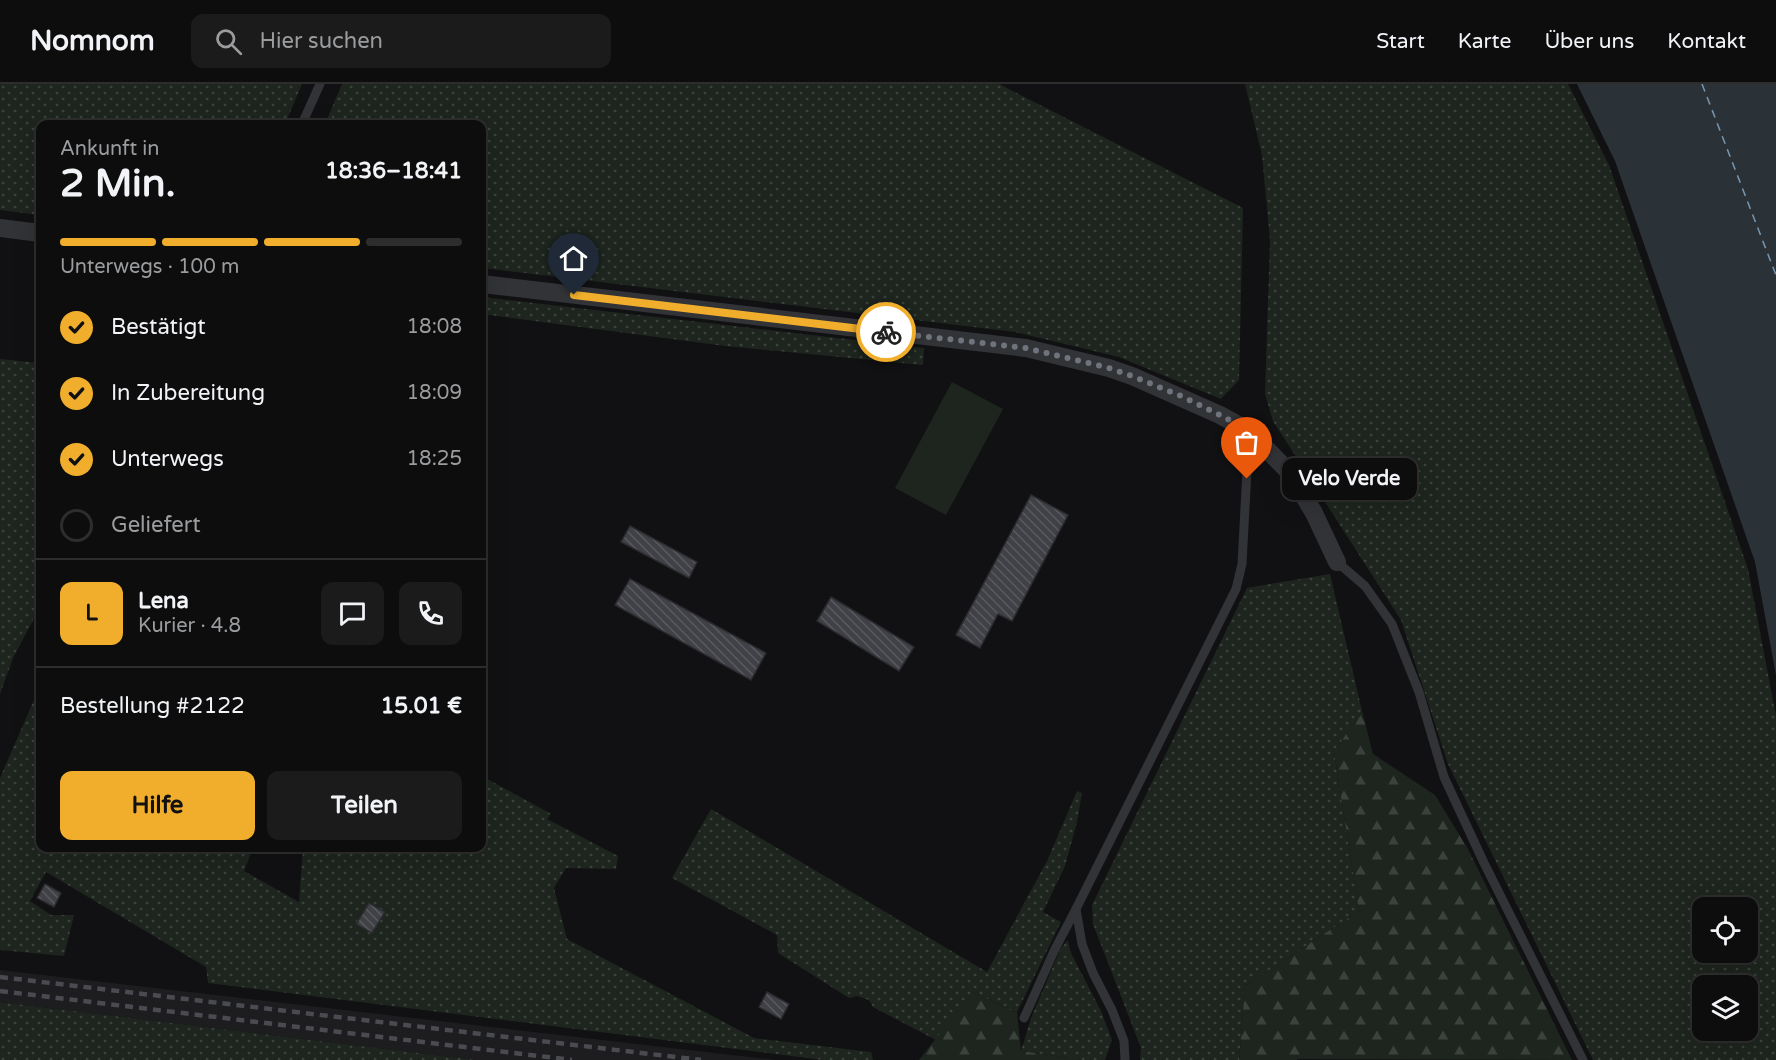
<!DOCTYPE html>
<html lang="de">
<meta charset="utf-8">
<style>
:root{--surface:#0d0d0e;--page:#1b1b1c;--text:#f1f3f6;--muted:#9a9c9e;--line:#2d2d2e;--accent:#f0ae2c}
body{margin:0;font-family:"Varela Round",sans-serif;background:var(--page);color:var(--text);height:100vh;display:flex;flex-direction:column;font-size:22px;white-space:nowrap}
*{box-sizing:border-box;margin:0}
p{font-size:20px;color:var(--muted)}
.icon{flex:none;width:33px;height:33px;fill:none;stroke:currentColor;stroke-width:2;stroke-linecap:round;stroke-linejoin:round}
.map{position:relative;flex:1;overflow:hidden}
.sheet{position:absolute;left:36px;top:36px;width:450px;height:732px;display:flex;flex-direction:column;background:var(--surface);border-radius:12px;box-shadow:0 6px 24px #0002,0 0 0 2px var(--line)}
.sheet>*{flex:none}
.buttons{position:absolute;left:1692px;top:813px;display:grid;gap:12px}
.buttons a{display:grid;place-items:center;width:66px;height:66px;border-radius:12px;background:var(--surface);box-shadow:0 6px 24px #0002,0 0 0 2px var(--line);font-size:30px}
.pin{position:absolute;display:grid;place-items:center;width:51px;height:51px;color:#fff;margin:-62px -26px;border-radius:50% 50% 50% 0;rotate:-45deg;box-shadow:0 0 6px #0007}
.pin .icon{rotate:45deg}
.courier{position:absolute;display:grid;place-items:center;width:60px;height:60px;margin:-30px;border:4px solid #f0ae2c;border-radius:50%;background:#fff;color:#222;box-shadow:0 2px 8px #0007}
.bubble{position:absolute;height:42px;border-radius:12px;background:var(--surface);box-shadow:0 6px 24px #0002,0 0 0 2px var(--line);font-size:20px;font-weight:700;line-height:42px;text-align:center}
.head em{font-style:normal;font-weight:700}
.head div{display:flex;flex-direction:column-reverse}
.head{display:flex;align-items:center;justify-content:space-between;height:102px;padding:0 24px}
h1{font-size:39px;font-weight:700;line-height:45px}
.bar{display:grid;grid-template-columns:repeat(4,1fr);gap:9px 6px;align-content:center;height:72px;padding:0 24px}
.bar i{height:8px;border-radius:4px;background:var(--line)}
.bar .current{background:var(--accent)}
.bar p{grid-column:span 4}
.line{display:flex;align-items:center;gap:15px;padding:0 24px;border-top:2px solid var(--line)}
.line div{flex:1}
.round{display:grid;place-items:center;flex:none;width:63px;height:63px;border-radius:12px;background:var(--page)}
ol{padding:0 24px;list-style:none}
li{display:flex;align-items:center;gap:18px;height:66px}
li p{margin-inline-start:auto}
li .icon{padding:6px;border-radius:50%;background:var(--accent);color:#111;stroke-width:4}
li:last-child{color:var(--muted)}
li i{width:33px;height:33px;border:3px solid var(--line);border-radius:50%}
.action{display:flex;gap:12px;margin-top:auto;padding:12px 24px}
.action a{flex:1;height:69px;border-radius:12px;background:var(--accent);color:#111;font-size:24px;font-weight:700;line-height:69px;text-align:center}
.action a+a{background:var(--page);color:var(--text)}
header{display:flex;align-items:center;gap:36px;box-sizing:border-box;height:84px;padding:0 30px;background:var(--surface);border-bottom:2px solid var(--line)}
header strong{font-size:28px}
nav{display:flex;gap:33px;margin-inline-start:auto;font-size:21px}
.search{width:420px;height:54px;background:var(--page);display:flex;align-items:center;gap:15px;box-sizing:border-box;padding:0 21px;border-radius:12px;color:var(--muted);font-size:22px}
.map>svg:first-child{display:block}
.built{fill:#1d1d20}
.grass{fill:url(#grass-dots);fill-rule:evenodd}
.forest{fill:url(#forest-firs)}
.park{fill:#1d251e}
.water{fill:#2a3238}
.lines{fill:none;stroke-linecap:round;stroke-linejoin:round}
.ferry{stroke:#7996af;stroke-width:1.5;stroke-dasharray:8 6;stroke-linecap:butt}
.building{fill:url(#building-back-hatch);stroke:#2b2b2f;stroke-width:1.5}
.service{stroke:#323337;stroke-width:9}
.minor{stroke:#323337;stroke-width:18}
.rail{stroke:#494b50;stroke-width:4.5;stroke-dasharray:8 6;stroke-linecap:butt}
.done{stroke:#6f737b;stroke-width:6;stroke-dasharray:0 10.8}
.route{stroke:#f0ae2c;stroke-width:8}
</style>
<header>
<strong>Nomnom</strong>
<div class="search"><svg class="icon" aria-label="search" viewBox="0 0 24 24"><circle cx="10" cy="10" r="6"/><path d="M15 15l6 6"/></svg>Hier suchen</div>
<nav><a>Start</a><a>Karte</a><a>Über uns</a><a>Kontakt</a></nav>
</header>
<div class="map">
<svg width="1776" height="976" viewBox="0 0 1776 976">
<defs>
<pattern id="grass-dots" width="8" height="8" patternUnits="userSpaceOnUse" patternTransform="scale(1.5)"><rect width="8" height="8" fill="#1d251e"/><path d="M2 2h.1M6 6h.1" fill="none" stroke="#3b423c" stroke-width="1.8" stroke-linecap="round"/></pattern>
<pattern id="forest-firs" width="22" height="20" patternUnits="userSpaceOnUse" patternTransform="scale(1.5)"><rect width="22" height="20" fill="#1d251e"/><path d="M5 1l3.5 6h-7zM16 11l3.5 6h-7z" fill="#3b423c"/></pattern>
<pattern id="building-back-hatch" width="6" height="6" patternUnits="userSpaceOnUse" patternTransform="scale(1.5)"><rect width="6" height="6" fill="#404146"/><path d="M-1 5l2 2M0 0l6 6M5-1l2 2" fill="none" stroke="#585a5e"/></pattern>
</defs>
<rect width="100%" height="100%" fill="#111113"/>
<!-- built -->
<path class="built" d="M0 886 775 976H476L0 918Z"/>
<!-- grass -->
<g class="grass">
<path d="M0 0H302L285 40H40V131L0 126Z"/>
<path d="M342 0H999L1243 124 1239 296 1221 315 1119 273 1015 248 482 184V40H325Z"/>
<path d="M1245 0H1568L1609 81 1748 485 1776 632V976H1593L1448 680 1401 536 1273 337 1265 310 1270 156 1262 71ZM1702 824H1748V868H1702ZM1702 902H1748V946H1702Z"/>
<path d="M482 213 924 264 923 281 725 262 482 230Z"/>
<path d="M0 275 40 279V523L13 574 0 610Z"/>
<path d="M1330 490 1362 627 1334 668 1359 827 1245 902 1239 976H1140L1141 964 1093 840 1092 821 1247 504Z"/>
<path d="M40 602V764H253L244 787 299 818 303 764H482V692L551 730 547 735 618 772 616 785 566 784 554 804 567 855 754 954 871 968 873 976H823L208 899 206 883 46 788 30 817 51 831H74L64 872 0 866V694Z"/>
<path d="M1077 707 1082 709 1077 738 1065 782 1043 828 1061 838 1017 928 972 908 936 956 873 923 869 916 857 912 849 914 778 869 777 851 672 794 711 725 987 888 1047 777Z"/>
<path d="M1068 856 1070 867 1101 927 1112 956 1105 976H1083L1021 967 1031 934 1061 864Z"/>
<path d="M0 918 476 976H0Z"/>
</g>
<!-- forest -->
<g class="forest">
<path d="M1362 627 1373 670 1435 711 1468 765 1572 976 1297 975V976H1239L1245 902 1359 827 1334 668Z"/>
<path d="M972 908 1017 928 1021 967 1083 976H919Z"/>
</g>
<!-- park -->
<path class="park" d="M952 298 1003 325 946 431 895 404Z"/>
<!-- water -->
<path class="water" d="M1577 0H1776V591L1755 478 1615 77Z"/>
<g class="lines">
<!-- ferry -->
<path class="ferry" d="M1702 0 1776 191"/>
</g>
<!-- building -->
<g class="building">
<path d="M1031 411 1068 431 1012 537 998 530 980 564 956 551Z"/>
<path d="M630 442 697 478 689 494 621 458Z"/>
<path d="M630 495 766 569 751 596 615 521Z"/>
<path d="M831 513 914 563 899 587 817 537Z"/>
<path d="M45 800 61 809 54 823 37 814Z"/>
<path d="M369 819 385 828 372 849 356 840Z"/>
<path d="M767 908 789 920 781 935 759 923Z"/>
</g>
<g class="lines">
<!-- service -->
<g class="service">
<path d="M302 40 320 0"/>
<path d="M1337 478 1365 502 1392 540 1419 608 1444 693 1484 779 1583 976"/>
<path d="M1024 934 1055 865 1076 825"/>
<path d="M1125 976 1124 957 1112 926 1093 889 1082 860 1076 825 1236 505 1242 480 1249 348"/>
</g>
<!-- minor -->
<g class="minor">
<path d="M0 144 40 149"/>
<path d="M482 200 1026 264 1109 284 1132 292 1220 331 1249 347 1290 389 1314 429 1337 478"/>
</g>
<!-- rail -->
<g class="rail">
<path d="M0 893 701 976"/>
<path d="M0 907 572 976"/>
</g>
</g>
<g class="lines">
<!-- done -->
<path class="done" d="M886 248 1026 264 1109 284 1132 292 1181 312 1220 331 1249 347 1247 395"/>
<!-- route -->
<path class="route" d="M574 211 886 248"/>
</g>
</svg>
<div class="buttons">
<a><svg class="icon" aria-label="locate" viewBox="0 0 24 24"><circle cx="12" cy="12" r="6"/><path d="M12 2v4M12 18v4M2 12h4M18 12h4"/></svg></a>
<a><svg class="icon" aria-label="layers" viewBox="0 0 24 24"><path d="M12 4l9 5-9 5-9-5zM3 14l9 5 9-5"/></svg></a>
</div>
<div class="pin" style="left:1247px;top:395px;background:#ea580c"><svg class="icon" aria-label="bag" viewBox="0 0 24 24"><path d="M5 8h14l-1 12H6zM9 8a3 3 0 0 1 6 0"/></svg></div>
<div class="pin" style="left:574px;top:211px;background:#1f2937"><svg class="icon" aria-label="home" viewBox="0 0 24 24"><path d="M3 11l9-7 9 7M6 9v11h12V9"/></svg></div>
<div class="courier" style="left:886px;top:248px"><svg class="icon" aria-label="bike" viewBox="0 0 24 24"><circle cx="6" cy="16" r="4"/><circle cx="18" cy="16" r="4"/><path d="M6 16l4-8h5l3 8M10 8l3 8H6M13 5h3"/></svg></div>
<div class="bubble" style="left:1282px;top:374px;width:135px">Velo Verde</div>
<section class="sheet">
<div class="head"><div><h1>2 Min.</h1><p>Ankunft in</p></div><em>18:36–18:41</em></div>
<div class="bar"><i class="current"></i><i class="current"></i><i class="current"></i><i></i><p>Unterwegs · 100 m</p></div>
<ol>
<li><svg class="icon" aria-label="check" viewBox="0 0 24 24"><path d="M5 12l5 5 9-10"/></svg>Bestätigt<p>18:08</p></li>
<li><svg class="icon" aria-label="check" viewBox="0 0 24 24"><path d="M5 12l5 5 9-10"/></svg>In Zubereitung<p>18:09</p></li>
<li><svg class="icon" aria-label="check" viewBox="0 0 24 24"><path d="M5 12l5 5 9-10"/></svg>Unterwegs<p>18:25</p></li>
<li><i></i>Geliefert</li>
</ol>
<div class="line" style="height:108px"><b class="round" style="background:var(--accent);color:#111">L</b><div><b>Lena</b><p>Kurier · 4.8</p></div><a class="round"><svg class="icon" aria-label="chat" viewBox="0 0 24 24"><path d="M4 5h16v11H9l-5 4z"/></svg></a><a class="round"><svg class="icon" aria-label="phone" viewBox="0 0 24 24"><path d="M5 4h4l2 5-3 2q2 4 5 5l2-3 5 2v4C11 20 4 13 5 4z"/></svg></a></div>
<div class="line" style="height:78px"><div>Bestellung #2122</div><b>15.01 €</b></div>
<div class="action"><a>Hilfe</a><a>Teilen</a></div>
</section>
</div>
